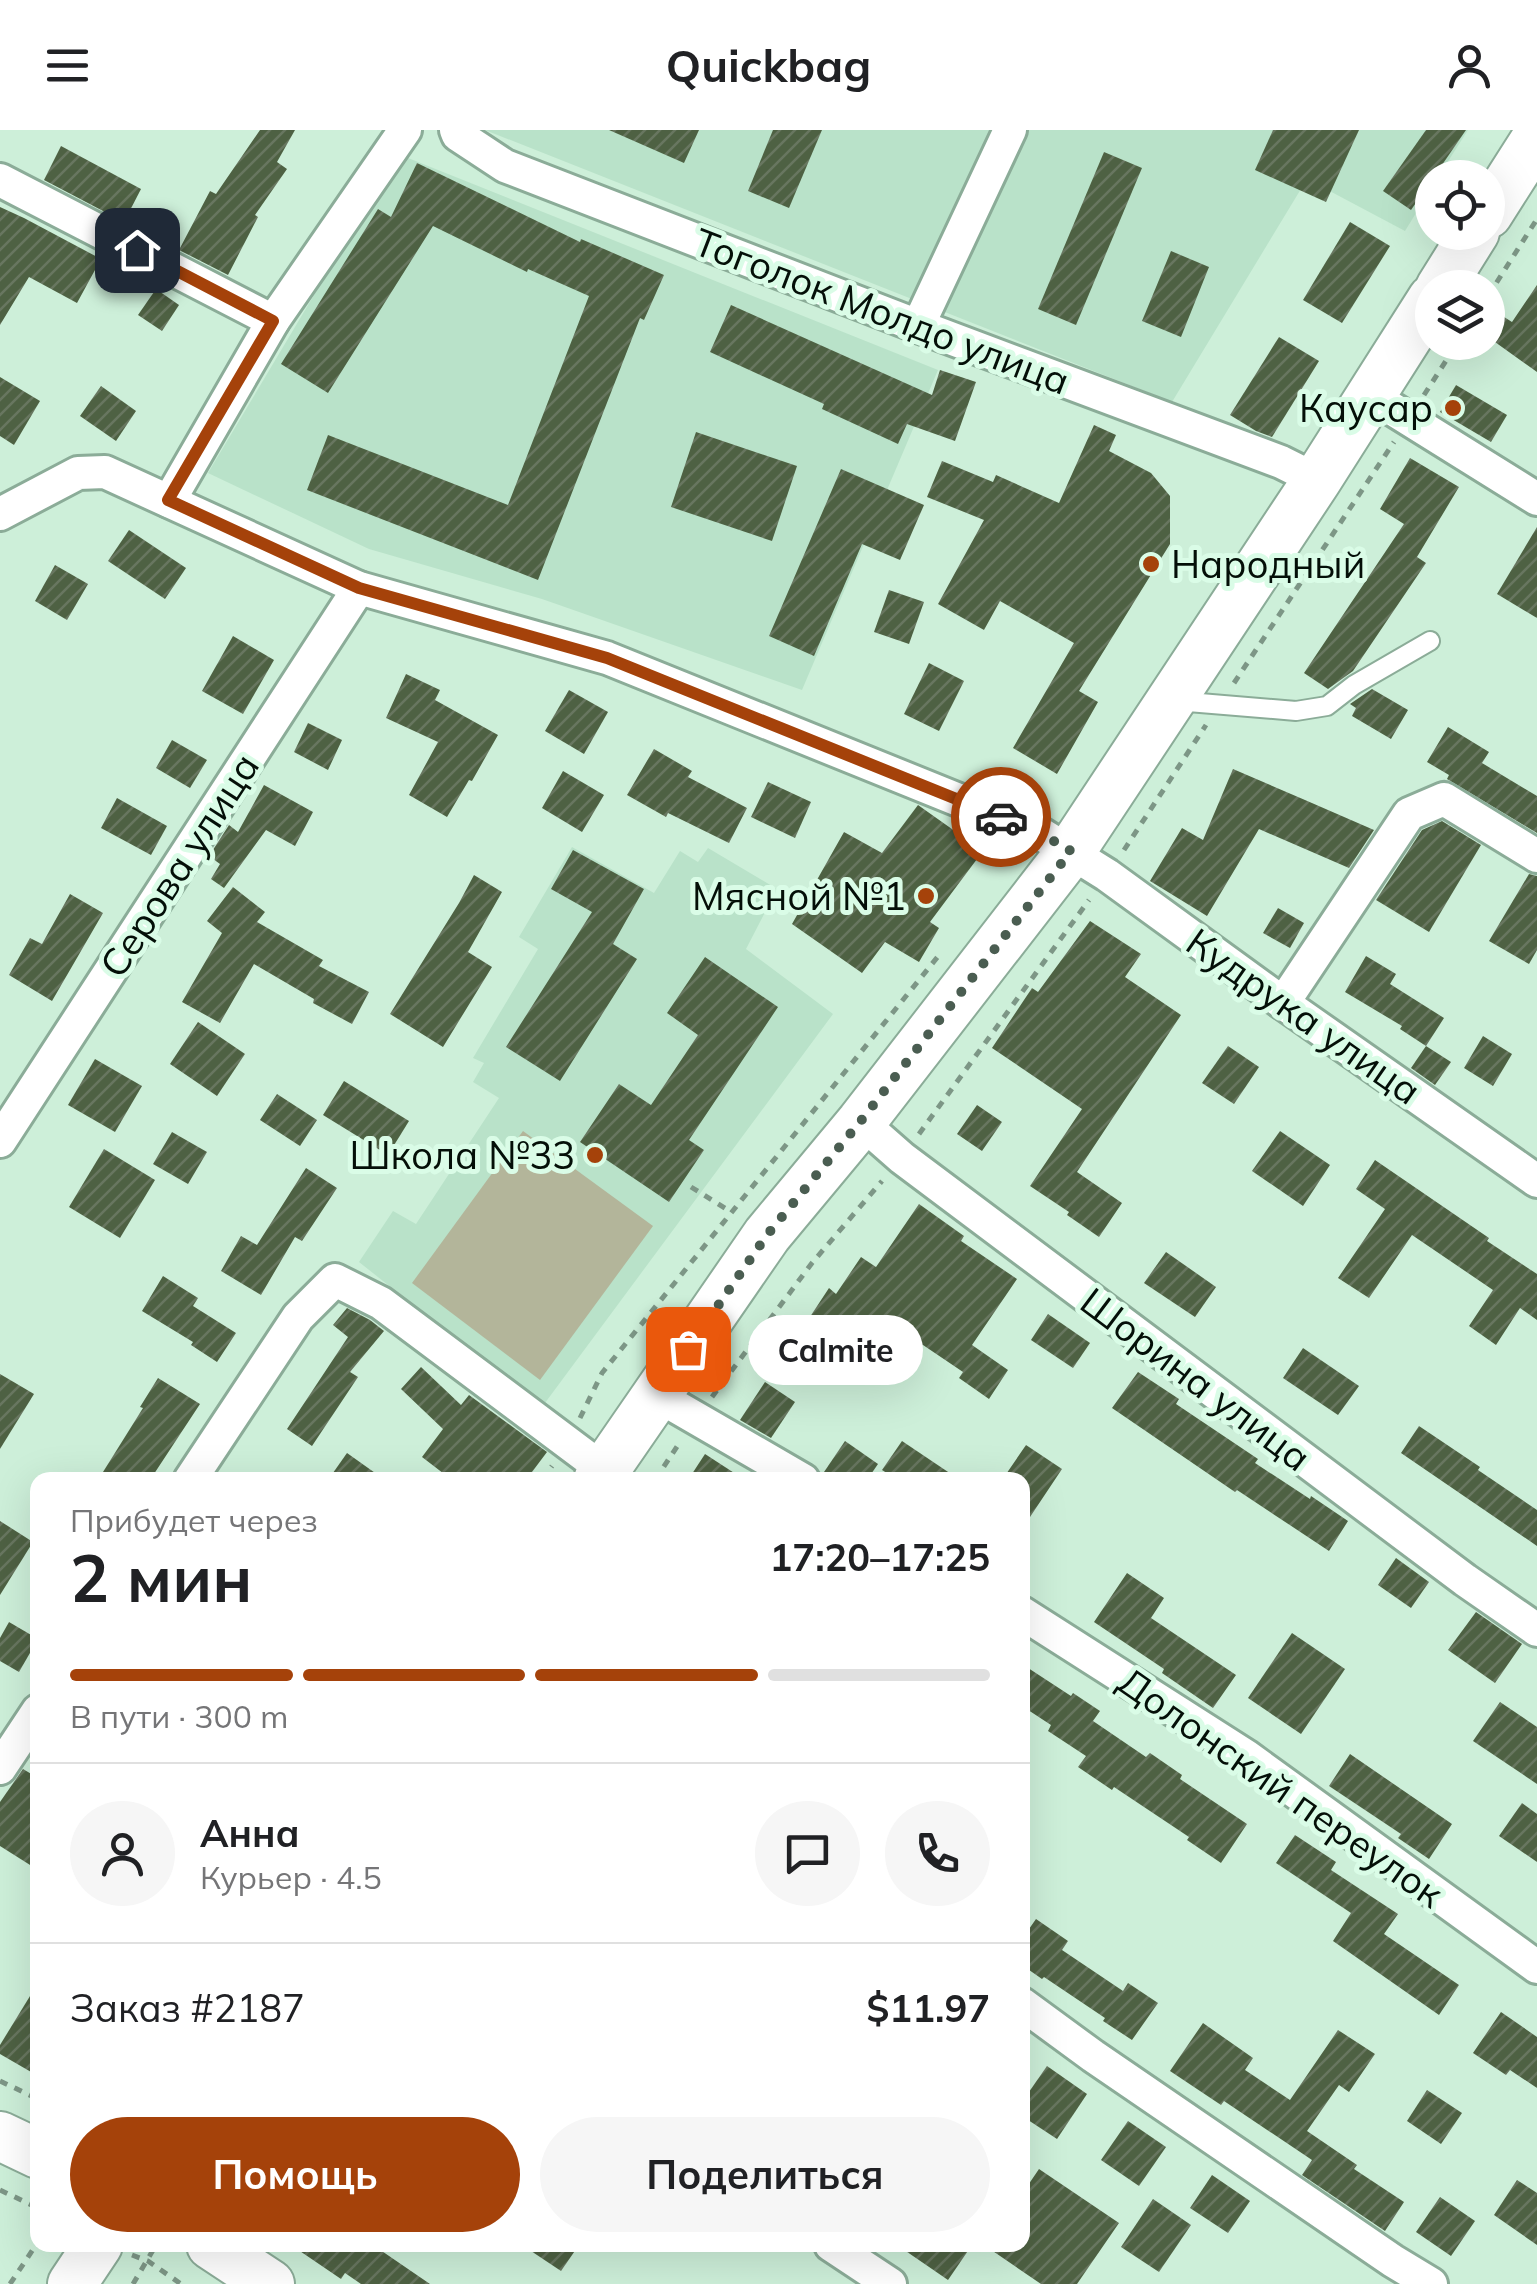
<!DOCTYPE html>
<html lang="ru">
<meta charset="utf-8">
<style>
:root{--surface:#fff;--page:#f6f6f6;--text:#202124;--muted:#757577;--line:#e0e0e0;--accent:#a5420a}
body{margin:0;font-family:Mulish,sans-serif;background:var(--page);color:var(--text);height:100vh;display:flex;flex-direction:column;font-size:38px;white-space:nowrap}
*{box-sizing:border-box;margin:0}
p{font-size:32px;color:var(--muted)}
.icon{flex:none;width:55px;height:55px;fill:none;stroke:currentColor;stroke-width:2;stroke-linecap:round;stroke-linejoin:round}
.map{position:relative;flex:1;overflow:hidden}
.sheet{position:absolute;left:30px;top:1342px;width:1000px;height:780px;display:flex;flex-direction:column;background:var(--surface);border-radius:20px;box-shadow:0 10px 40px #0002}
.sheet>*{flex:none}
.controls{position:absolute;left:1415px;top:30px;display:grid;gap:20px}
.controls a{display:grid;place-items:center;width:90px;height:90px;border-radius:50%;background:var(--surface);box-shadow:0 10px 40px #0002;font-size:50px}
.pin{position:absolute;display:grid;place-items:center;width:85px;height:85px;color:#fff;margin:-42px;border-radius:20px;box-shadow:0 5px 15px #0006}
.courier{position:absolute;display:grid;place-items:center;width:100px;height:100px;margin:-50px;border:8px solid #a5420a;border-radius:50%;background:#fff;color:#222;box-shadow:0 2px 12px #0007}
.bubble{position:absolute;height:70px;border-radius:35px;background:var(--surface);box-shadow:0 10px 40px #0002;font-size:32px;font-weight:700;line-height:70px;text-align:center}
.head em{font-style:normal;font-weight:700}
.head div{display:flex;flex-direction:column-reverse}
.head{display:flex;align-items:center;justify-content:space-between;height:170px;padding:0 40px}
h1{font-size:65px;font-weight:700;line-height:75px}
.bar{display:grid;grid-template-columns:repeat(4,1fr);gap:15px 10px;align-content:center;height:120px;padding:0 40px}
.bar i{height:12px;border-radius:8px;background:var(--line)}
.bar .active{background:var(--accent)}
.bar p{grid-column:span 4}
.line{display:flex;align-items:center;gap:25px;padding:0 40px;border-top:2px solid var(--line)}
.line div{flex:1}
.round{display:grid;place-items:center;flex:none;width:105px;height:105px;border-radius:52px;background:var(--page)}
.button{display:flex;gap:20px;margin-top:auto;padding:20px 40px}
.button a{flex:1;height:115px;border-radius:60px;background:var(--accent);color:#fff;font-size:40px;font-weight:700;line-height:115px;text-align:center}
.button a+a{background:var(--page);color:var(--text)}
header{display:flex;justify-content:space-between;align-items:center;height:130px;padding:0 40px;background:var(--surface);font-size:45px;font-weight:700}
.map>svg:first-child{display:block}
.built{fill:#b9e2c9}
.grass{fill:#b3b59a}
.building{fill:url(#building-hatch)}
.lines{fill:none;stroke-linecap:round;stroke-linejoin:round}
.service-casing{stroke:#8bac98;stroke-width:22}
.minor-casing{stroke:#8bac98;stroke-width:38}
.secondary-casing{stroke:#8bac98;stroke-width:52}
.path{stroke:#7d9686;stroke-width:5;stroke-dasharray:8 8;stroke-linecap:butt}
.service{stroke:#fff;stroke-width:18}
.minor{stroke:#fff;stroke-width:32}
.secondary{stroke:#fff;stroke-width:48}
.done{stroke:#4a5d51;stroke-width:10;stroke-dasharray:0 18}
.route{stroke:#a5420a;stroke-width:12}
.poi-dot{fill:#a5420a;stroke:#dafce7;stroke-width:4}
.labels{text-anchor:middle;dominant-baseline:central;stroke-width:10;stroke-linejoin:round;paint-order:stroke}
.street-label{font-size:38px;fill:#040f08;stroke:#dafce7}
.poi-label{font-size:38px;fill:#040f08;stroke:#dafce7;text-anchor:end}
</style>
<header><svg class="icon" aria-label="menu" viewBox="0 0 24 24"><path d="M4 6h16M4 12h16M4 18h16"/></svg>Quickbag<svg class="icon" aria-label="person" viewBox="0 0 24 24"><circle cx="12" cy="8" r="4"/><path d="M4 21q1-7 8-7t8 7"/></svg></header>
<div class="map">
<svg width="1537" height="2154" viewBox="0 0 1537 2154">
<defs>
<pattern id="building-hatch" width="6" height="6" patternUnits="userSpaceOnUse" patternTransform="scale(2.5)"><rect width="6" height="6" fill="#4e6143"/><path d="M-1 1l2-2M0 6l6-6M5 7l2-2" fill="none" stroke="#687660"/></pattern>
</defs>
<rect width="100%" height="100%" fill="#cdefd9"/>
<!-- built -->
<g class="built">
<path d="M485 0H1468L1438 47 1432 48V57L1405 101 1307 49 1172 272Z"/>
<path d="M398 24 938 240 802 560 542 469 369 419 208 343Z"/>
<path d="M572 717 654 763 680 721 698 732 708 718 777 759 746 819 833 884 542 1277 359 1132 393 1081 416 1094 499 968 473 952 484 933 473 928 538 819 519 807Z"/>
</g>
<!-- grass -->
<path class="grass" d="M523 1001 653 1096 540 1250 412 1153Z"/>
<!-- building -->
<g class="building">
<path d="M260 0H295L277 32 287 39 255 85 258 87 228 145 179 120 210 61 216 64Z"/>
<path d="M609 0H699L684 33Z"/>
<path d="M773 0H822L789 78 748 61Z"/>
<path d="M1273 0H1359L1326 72 1255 40Z"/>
<path d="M1426 0H1466L1411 80 1383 61Z"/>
<path d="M61 16 141 59 124 92 44 50Z"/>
<path d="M1104 22 1142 38 1076 195 1038 179Z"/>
<path d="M417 33 580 112 581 109 664 145 644 190 640 188 538 450 307 360 328 305 508 375 589 166 528 139 527 142 433 96 328 263 281 234 378 79 391 87Z"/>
<path d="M0 77 24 88 101 129 77 173 29 147 0 195Z"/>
<path d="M1350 92 1390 116 1342 193 1303 170Z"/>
<path d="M1171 121 1209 137 1181 207 1142 191Z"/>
<path d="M1537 155V242L1488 207V204L1501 185 1512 192Z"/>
<path d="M156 159 179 175 162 201 138 185Z"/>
<path d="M731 175 932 265 940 240 976 252 955 311 907 294 898 314 822 279 824 274 710 222Z"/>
<path d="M1279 207 1319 231 1272 307 1256 301 1230 285Z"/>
<path d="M0 247 40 271 14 315 0 306Z"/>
<path d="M1456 255 1507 285 1491 312 1440 282Z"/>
<path d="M101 256 136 281 116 311 80 286Z"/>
<path d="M1094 295 1116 305 1109 321 1151 343 1170 366V414L1079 561 1098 572 1057 644 1013 618 1074 513 1000 471 984 500 938 474 984 390 927 367 942 331 993 352 996 345 1059 373Z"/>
<path d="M696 302 797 336 772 411 671 377Z"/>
<path d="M1410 328 1459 357 1417 427 1426 433 1353 541 1328 559 1304 543 1404 394 1380 379Z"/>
<path d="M841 339 924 375 900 430 862 414 814 526 769 506Z"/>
<path d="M1537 397V488L1497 464Z"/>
<path d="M129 400 186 438 165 469 108 431Z"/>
<path d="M55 435 88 454 67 490 35 471Z"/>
<path d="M889 460 924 472 909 514 874 502Z"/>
<path d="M233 506 274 530 243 584 202 561Z"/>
<path d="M929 533 964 551 939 601 904 584Z"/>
<path d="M406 544 440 560 435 570 498 605 472 651 469 650 447 687 409 665 438 612 386 588Z"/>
<path d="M1372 559 1408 580 1391 609 1352 586 1356 578 1350 574Z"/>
<path d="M569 560 608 582 584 624 545 601Z"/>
<path d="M308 593 342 610 328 640 294 622Z"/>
<path d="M1448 597 1489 622 1482 633 1537 666V703L1447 649 1449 645 1427 632Z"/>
<path d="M172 610 207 630 190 658 156 638Z"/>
<path d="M654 619 692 641 688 647 747 678 729 713 668 683 666 687 627 665Z"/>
<path d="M1233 639 1305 670 1374 700 1349 738 1259 699 1207 786 1150 751 1182 698 1203 710Z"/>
<path d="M563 641 604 665 582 702 542 678Z"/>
<path d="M768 652 811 672 795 708 751 687Z"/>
<path d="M264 655 313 682 295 716 266 700 224 758 211 749 220 734 209 726 229 695 238 702Z"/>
<path d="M117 668 167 696 151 725 101 698Z"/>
<path d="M918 675 983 721 930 792 939 798 919 832 885 812 862 843 792 794 844 702 882 723Z"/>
<path d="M1442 691 1481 715 1429 802 1376 770 1422 700Z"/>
<path d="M573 720 644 759 613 814 637 829 560 951 506 917 592 782 551 759Z"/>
<path d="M1529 744 1537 746V820L1529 834 1489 811Z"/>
<path d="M474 745 502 762 468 822 492 837 443 917 390 884 459 773Z"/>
<path d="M233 757 265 782 257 792 323 830 319 836 369 862 352 894 313 873 314 869 254 834 220 893 182 872 222 803 207 791Z"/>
<path d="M70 764 103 783 52 871 9 845 30 808 42 814Z"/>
<path d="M1278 778 1304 793 1290 818 1263 803Z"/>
<path d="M1090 791 1141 824 1125 847 1181 885 1077 1042 1122 1073 1099 1107 1067 1085 1069 1082 1030 1056 1082 979 992 918 1032 858 1038 862Z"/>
<path d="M1366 826 1396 844 1390 854 1444 888 1426 916 1400 899 1402 896 1345 862Z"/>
<path d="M705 827 778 877 689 1010 704 1020 669 1072 580 1012 619 954 651 975 698 905 667 883Z"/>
<path d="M198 892 245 924 217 966 170 934Z"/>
<path d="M1483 906 1512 924 1493 956 1464 938Z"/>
<path d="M1228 916 1259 937 1234 974 1202 953Z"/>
<path d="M1426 916 1451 932 1435 955 1411 938Z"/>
<path d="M95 929 142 956 115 1002 68 975Z"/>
<path d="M344 951 409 991 388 1025 323 985Z"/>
<path d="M277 964 317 990 300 1016 260 990Z"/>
<path d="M977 975 1002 992 982 1021 957 1004Z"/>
<path d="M1280 1001 1330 1035 1303 1076 1252 1041Z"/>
<path d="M172 1002 207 1022 188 1054 153 1034Z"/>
<path d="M104 1019 155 1050 120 1108 69 1077Z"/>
<path d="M1375 1030 1489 1108 1487 1111 1537 1144V1190L1520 1178 1496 1215 1469 1196 1493 1160 1412 1105 1369 1168 1338 1148 1385 1079 1356 1059Z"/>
<path d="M306 1038 337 1058 302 1111 295 1107 261 1165 221 1141 241 1106 257 1115Z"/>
<path d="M919 1074 964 1106 961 1111 1017 1149 972 1215 1008 1240 989 1269 959 1248 963 1242 883 1188 851 1236 800 1202 829 1158 836 1164 861 1127 876 1137Z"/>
<path d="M1166 1122 1216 1157 1195 1187 1144 1153Z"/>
<path d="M163 1146 198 1168 193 1176 236 1203 217 1232 191 1215 193 1212 142 1181Z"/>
<path d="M347 1178 370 1190 384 1201 350 1242 358 1247 312 1316 287 1299 348 1207 333 1195Z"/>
<path d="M1048 1184 1090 1213 1073 1238 1031 1210Z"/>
<path d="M1303 1218 1359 1256 1338 1285 1283 1248Z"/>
<path d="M421 1237 461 1275 469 1265 547 1322 526 1350H452L422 1327 443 1299 401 1259Z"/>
<path d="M1138 1242 1179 1269 1176 1274 1258 1329 1255 1333 1310 1369 1311 1366 1348 1391 1329 1421 1237 1360 1235 1362 1112 1278Z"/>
<path d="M0 1244 34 1264 0 1319Z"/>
<path d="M158 1248 200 1274 150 1350H98L143 1278 140 1277Z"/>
<path d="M765 1252 795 1272 771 1308 740 1290Z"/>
<path d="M1419 1296 1480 1337 1478 1340 1537 1380V1416L1401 1323Z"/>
<path d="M845 1311 878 1334 867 1350H823L822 1345Z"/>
<path d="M902 1311 960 1350H898L882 1340Z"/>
<path d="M1026 1315 1062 1339 1022 1399V1350H1002Z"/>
<path d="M347 1323 385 1350H328Z"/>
<path d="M705 1324 745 1350H688Z"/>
<path d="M0 1391 33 1412 0 1465Z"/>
<path d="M1396 1428 1429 1452 1411 1478 1378 1455Z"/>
<path d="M1127 1443 1164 1468 1151 1488 1236 1545 1213 1578 1162 1543 1164 1539 1094 1492Z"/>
<path d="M1476 1482 1522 1514 1495 1553 1448 1520Z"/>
<path d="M9 1492 38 1509 19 1542 0 1531V1508Z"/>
<path d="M1292 1503 1345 1539 1301 1604 1248 1568Z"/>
<path d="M1022 1534 1071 1566 1073 1563 1100 1581 1093 1591 1146 1627 1150 1623 1182 1645 1180 1649 1247 1694 1221 1733 1187 1710 1189 1707 1114 1657 1112 1660 1078 1637 1086 1626 1048 1601 1051 1595 1022 1576Z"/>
<path d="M1500 1572 1537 1597V1654L1473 1611Z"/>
<path d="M1350 1624 1452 1694 1429 1729 1398 1708 1401 1704 1329 1656Z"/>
<path d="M23 1639 38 1648V1740L0 1716V1672Z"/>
<path d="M1522 1673 1537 1684V1732L1499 1706Z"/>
<path d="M1295 1705 1336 1732 1331 1740 1398 1784 1384 1804 1459 1855 1439 1885 1333 1811 1351 1783 1276 1733Z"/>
<path d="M1036 1789 1068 1811 1062 1820 1123 1861 1128 1853 1158 1873 1132 1910 1103 1891 1105 1888 1044 1847 1042 1849 1022 1835V1809Z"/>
<path d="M38 1853V1946L0 1924V1915Z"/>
<path d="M1501 1882 1537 1907V1958L1510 1940 1506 1945 1473 1923Z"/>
<path d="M1203 1893 1253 1928 1245 1940 1290 1970 1338 1900 1375 1924 1349 1962 1339 1955 1307 2001 1357 2035 1354 2039 1404 2072 1385 2101 1302 2045 1312 2030 1224 1971 1221 1975 1170 1941Z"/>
<path d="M1047 1936 1087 1964 1057 2009 1022 1986V1972Z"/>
<path d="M1427 1960 1462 1983 1441 2014 1407 1991Z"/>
<path d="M1128 1991 1166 2017 1139 2056 1101 2030Z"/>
<path d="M1039 2039 1119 2093 1077 2154H1041L984 2115H1022V2064Z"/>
<path d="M1212 2045 1250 2071 1228 2103 1190 2078Z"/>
<path d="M1517 2050 1537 2063V2115L1494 2085Z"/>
<path d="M1440 2067 1475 2091 1451 2126 1416 2102Z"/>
<path d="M1153 2069 1191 2095 1159 2142 1121 2117Z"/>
<path d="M291 2115H373L430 2154H361L345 2143 341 2149Z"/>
<path d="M522 2115H579L561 2141Z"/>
<path d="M897 2115H972L948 2150Z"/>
</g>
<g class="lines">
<defs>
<path id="service" d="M1176 571 1296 581 1327 576 1354 555 1430 511"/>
<g id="minor">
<path d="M456 0 458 5 505 36 918 196 1281 332 1317 350"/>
<path d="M0 50 273 191"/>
<path d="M918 196 1010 0"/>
<path d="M1370 265 1537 369"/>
<path d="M169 371 273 191 405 0"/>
<path d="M0 384 78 343 105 342 359 458 607 528 1038 702 1107 745 1283 873 1537 1051"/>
<path d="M1283 873 1409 684 1444 669 1537 726"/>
<path d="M861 992 902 1028 1465 1450 1537 1500"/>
<path d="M0 1011 359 458"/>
<path d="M656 1265 803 1350"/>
<path d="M190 1350 298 1187 335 1150 381 1173 604 1340"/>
<path d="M1022 1483 1246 1626 1537 1837"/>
<path d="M0 1638 38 1581"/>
<path d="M1022 1874 1093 1926 1393 2131 1431 2154"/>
<path d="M831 2115 890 2154"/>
</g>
<g id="secondary">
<path d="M1488 84 1537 7"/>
<path d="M1440 158 1475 102"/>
<path d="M598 1350 767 1105 861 992 1071 721 1317 350 1432 169"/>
<path d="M0 2006 38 2024"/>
<path d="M211 2115 270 2154"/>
<path d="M72 2154 98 2115"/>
</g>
</defs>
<!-- service casing -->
<use href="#service" class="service-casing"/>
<!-- minor casing -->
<use href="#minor" class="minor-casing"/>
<!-- secondary casing -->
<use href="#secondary" class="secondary-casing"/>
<!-- path -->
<g class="path">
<path d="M1488 166 1537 89"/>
<path d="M1424 265 1458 212"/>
<path d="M1234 553 1394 312"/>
<path d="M1124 720 1206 595"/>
<path d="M919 1004 1089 770"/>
<path d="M691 1057 731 1082"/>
<path d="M712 1267 812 1133 882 1051"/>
<path d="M580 1288 602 1243 940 824"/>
<path d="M542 1350 552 1336"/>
<path d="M655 1350 680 1312"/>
<path d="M0 1951 38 1969"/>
<path d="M0 2060 38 2078"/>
<path d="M132 2125 148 2131 181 2154"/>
<path d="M10 2154 38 2112"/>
<path d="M133 2154 156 2115"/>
</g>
<!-- service -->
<use href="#service" class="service"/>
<!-- minor -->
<use href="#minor" class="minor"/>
<!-- secondary -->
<use href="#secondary" class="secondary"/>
</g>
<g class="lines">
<!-- done -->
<path class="done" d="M688 1219 767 1105 860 992 1071 721 1038 702 1001 687"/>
<!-- route -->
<path class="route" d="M137 120 273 191 168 370 359 458 607 528 1001 687"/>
</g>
<!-- markers -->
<g class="poi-dot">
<circle cx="1453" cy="278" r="10"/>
<circle cx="1151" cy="434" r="10"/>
<circle cx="926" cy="766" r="10"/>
<circle cx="595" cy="1025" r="10"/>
</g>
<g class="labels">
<!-- street labels -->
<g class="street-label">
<text transform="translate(882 181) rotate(21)">Тоголок Молдо улица</text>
<text transform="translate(179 735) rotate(-57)">Серова улица</text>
<text transform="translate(1304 886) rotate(35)">Кудрука улица</text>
<text transform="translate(1196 1249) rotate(37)">Шорина улица</text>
<text transform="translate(1281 1657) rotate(35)">Долонский переулок</text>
</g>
<!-- poi labels -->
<g class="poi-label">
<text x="1433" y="278">Каусар</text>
<text x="1171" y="434" text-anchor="start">Народный</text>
<text x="906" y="766">Мясной №1</text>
<text x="575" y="1025">Школа №33</text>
</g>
</g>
</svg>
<div class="controls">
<a><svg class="icon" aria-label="locate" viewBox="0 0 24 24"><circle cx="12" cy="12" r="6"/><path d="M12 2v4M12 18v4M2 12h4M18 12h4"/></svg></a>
<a><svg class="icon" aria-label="layers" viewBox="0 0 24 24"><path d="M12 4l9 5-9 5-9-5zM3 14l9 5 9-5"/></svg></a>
</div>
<div class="pin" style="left:688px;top:1219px;background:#ea580c"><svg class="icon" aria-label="bag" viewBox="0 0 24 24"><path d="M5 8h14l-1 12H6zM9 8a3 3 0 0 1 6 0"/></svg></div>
<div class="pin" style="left:137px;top:120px;background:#1f2937"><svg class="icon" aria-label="home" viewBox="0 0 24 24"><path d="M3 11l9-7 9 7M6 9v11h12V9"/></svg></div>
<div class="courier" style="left:1001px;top:687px"><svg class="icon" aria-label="car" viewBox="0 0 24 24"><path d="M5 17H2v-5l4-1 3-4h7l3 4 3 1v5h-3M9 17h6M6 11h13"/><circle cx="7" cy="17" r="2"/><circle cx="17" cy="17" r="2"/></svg></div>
<div class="bubble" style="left:748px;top:1185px;width:175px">Calmite</div>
<section class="sheet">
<div class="head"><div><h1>2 мин</h1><p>Прибудет через</p></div><em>17:20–17:25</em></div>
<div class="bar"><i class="active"></i><i class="active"></i><i class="active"></i><i></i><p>В пути · 300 m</p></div>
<div class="line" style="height:180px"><a class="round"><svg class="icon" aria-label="person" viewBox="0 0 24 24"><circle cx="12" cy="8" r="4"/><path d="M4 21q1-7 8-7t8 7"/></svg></a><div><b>Анна</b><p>Курьер · 4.5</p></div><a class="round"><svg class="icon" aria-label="chat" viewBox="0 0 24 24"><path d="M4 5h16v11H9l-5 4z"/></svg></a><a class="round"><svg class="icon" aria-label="phone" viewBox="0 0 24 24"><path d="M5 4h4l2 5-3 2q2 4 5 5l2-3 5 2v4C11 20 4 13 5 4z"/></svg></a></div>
<div class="line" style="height:130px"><div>Заказ #2187</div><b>$11.97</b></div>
<div class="button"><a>Помощь</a><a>Поделиться</a></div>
</section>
</div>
